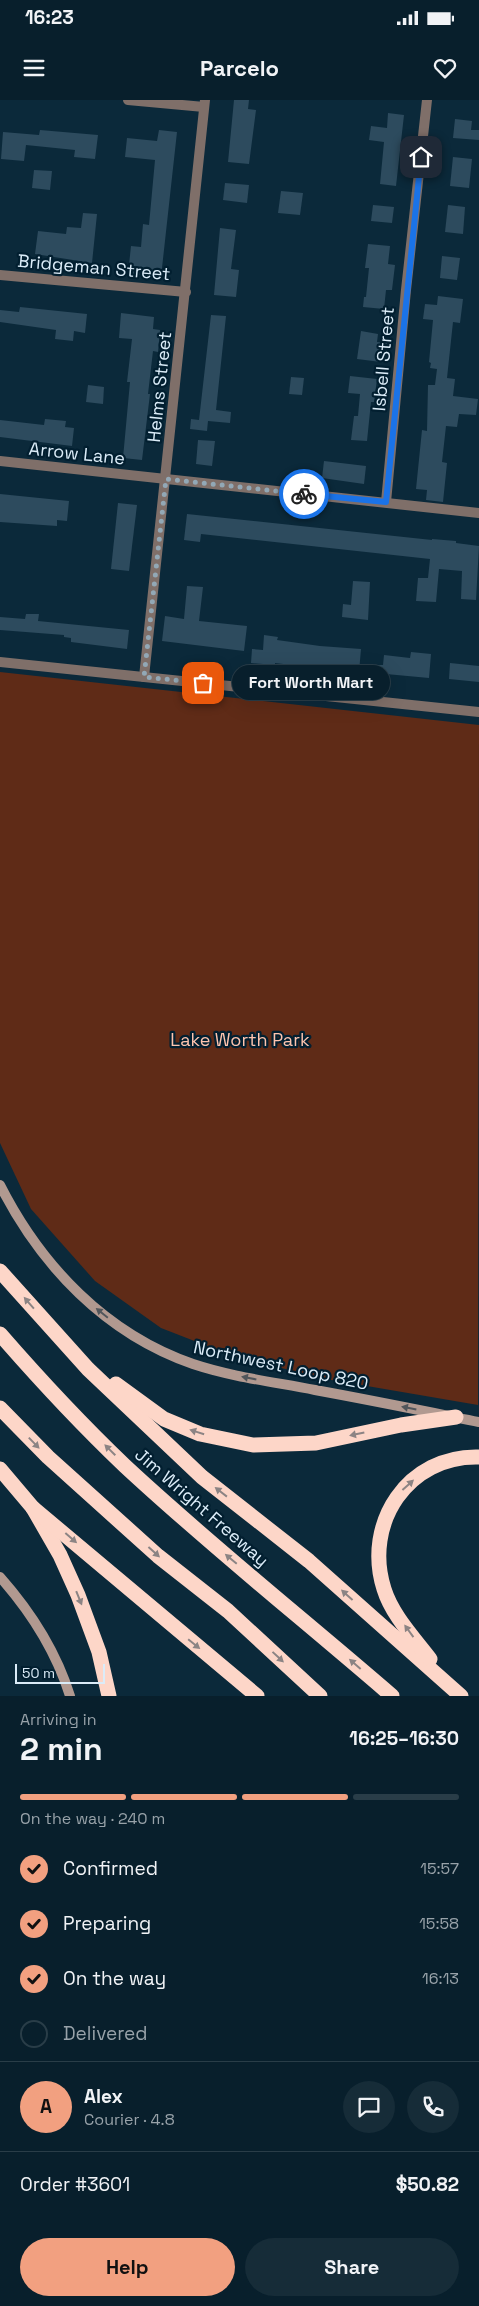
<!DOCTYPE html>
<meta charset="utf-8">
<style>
:root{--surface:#081f2c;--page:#162c38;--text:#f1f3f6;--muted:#98a2a9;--line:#293d48;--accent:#f2a080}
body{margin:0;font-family:"Space Grotesk",sans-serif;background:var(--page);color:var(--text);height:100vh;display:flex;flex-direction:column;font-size:19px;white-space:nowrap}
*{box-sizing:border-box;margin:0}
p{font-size:16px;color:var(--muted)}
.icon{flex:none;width:28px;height:28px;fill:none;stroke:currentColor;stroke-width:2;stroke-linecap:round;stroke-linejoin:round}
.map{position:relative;height:1596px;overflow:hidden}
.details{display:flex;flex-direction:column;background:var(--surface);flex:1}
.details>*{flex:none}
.scale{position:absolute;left:15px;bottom:12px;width:90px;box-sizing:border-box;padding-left:5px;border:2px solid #dbecf8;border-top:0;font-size:14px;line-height:18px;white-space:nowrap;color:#dbecf8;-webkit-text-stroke:4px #021f30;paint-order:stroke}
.pin{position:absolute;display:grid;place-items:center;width:42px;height:42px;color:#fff;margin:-21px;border-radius:10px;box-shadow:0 2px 8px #0006}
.courier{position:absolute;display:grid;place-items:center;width:50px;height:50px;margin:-25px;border:4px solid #1a73e8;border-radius:50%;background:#fff;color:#222;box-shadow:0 1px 6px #0007}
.bubble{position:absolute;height:35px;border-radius:18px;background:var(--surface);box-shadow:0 5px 20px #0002,0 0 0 1px var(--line);font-size:16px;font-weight:600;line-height:35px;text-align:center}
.headline em{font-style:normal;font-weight:600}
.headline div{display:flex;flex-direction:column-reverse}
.headline{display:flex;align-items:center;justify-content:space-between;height:85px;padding:0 20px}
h1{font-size:32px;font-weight:600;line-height:38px}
.bar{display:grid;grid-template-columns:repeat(4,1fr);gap:8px 5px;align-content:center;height:60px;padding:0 20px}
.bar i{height:6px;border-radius:4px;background:var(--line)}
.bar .on{background:var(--accent)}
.bar p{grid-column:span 4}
.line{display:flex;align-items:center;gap:12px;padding:0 20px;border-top:1px solid var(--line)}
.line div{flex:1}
.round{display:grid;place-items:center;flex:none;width:52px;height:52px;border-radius:26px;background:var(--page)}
ol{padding:0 20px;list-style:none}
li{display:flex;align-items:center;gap:15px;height:55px}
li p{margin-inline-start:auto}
li .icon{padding:5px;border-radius:50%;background:var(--accent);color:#111;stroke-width:4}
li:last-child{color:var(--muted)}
li i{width:28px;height:28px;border:2px solid var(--line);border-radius:50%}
.primary-button{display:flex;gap:10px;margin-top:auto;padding:10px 20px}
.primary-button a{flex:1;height:58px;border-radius:30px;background:var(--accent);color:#111;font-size:20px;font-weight:600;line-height:58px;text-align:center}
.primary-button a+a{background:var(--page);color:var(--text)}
.status{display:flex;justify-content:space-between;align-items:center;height:35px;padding:0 25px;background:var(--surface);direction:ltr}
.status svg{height:14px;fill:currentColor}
header{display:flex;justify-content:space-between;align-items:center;height:65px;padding:0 20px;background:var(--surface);font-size:22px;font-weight:600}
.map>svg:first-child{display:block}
.green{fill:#5f2b17}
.building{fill:#2d4b5e}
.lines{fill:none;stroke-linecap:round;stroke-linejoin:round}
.minor{stroke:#7f6f69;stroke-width:10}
.tertiary{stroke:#7f6f69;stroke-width:10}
.secondary{stroke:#b19990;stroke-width:10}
.motorway{stroke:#fdd6c8;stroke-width:15}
.oneway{fill:#8c8484}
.oneway2{fill:#51565b}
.done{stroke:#92a8b6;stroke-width:5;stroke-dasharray:0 9}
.route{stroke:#1a73e8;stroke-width:6}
.labels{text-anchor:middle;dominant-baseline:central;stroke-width:4.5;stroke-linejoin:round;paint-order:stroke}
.street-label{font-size:18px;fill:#dbecf8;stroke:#021f30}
.park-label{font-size:18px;fill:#fec4ae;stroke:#021f30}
</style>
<div class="status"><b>16:23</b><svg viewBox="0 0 49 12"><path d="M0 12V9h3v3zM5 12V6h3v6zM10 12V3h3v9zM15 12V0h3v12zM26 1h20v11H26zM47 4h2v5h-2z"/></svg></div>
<header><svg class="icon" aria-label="menu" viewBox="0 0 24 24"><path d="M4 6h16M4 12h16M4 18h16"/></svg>Parcelo<svg class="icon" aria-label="heart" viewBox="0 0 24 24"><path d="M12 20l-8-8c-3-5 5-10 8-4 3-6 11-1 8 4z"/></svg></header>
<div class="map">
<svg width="479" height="1596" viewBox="0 0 479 1596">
<rect width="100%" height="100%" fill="#0b293a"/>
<!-- green -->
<path class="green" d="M0 572 479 625 478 1305 326 1279 233 1256 161 1228 95 1181 31 1109 0 1043Z"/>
<!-- building -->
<g class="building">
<path d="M234 0H249L248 9 256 10 249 64 228 62Z"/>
<path d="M388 13 404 15 396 86 380 84 384 42 369 40 371 26 387 28Z"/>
<path d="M455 19 472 21 471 30H479V40L453 38Z"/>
<path d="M40 30 98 35 95 59 74 57 75 50 26 45 24 61 1 59 3 32 39 35Z"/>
<path d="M159 30 177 32 161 177 128 174 131 146 141 147 143 124 149 125 155 60 125 57 127 38 157 41Z"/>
<path d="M453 57 472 59 469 88 450 86Z"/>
<path d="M34 70 52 71 50 90 32 88Z"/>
<path d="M225 83 249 85 247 103 223 100Z"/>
<path d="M281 91 303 93 300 115 278 113Z"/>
<path d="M373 105 394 107 392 123 371 121Z"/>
<path d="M448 105 465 107 463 134 445 132Z"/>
<path d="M83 113 97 114 92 163 35 154 38 131 66 134 67 127 81 128Z"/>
<path d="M220 128 236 130 231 169 239 170 236 197 214 195Z"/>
<path d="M368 144 390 146 388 164 395 165 392 190H386L384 209 363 207 364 197H366L369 168H365Z"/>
<path d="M442 156 460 158 457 180 440 178Z"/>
<path d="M438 196 463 199 460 223 453 222 447 278 455 279 453 296 478 299 476 315 459 314 457 327 446 326 442 362 447 363 443 402 426 400 427 390 416 389 422 330 427 331 428 285H435L437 269 430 268 431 263 429 262 433 220 423 219 425 204 437 205Z"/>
<path d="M20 207 87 214 85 233 74 231 73 241 55 239 56 230 0 222V210L19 212Z"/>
<path d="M121 213 154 217 153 229 160 230 158 252 153 251 148 294H150L142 360 123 358 130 282H127L132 239 119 238Z"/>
<path d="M211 215 226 216 216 310 231 312 230 323 208 321 207 331 190 329 191 319 199 320Z"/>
<path d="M361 231 378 234 377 242 387 243 386 251 391 252 389 263 357 259Z"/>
<path d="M350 276 377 279 374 302H371L367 341 351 340 354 316H358L360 294 348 293Z"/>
<path d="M291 277 304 278 302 295 289 294Z"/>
<path d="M88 285 104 287 103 304 86 302Z"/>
<path d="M45 319 66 321 65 327 74 328 72 346 0 337V320L44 325Z"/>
<path d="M198 340 215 341 212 366 196 364Z"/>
<path d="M324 361 366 366 364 384 322 378Z"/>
<path d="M0 394 69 401 67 421 57 420V426L0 422Z"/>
<path d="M118 403 137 405 129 471 111 469Z"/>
<path d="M187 414 432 440V439L456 441V443L479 446 476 500 461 499 462 471 439 469 436 502 416 501 418 478H428L430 459 201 434 200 442 184 440Z"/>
<path d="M353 481 370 482 368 520 342 517 343 504 351 505Z"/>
<path d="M187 486 203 487 199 521 247 526 244 551 162 541 165 516 184 519Z"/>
<path d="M26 514H39L38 521 129 530 127 549 71 542V538L64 537V535L0 530V517L25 519Z"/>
<path d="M264 535 278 537 277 540 320 546 361 549 359 572 337 570V566L318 564 317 568 275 563V565L251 563 252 549 263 550Z"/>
<path d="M411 552 431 554 429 578 386 574V578L376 577 377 565H383L384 555 410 558Z"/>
<path d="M450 563 479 566V582L449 579Z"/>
</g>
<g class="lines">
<!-- minor -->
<g class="minor">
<path d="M128 0 204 7"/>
<path d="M0 175 186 192"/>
<path d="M0 361 479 413"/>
<path d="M386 402 406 190 427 0"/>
<path d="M144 577 205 0"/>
</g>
<!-- tertiary -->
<path class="tertiary" d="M0 562 479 612"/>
<!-- secondary -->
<g class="secondary">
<path d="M0 1085C41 1166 106 1234 193 1264 232 1277 274 1282 315 1290 370 1300 424 1311 479 1322"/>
<path d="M0 1477C31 1512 56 1551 70 1596"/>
</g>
<!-- motorway -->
<g class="motorway">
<path d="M0 1171 88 1269 202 1377 309 1461 461 1596"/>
<path d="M0 1234C40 1280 81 1324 125 1366 211 1446 303 1519 392 1596"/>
<path d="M116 1284 164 1319 200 1334 253 1345 316 1343 401 1325 456 1317"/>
<path d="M0 1308 48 1357 158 1456 228 1511 320 1596"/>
<path d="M0 1369 33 1408 60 1455 78 1495 99 1552 109 1596"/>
<path d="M33 1408 257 1596"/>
<path d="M430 1559C414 1538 392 1515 384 1489 363 1423 408 1355 479 1357"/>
</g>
</g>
<!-- one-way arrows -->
<defs><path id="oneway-solid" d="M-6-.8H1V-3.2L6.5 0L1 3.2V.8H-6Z" transform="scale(1.25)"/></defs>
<g class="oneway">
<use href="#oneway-solid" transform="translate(29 1203) rotate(-131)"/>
<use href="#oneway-solid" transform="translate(197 1332) rotate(-162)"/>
<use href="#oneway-solid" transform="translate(357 1334) rotate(168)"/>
<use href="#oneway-solid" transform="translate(34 1343) rotate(46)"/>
<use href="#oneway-solid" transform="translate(110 1350) rotate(-135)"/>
<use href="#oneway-solid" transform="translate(408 1385) rotate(-42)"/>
<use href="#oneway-solid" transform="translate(221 1392) rotate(-142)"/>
<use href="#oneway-solid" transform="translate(71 1438) rotate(41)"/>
<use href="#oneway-solid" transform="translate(154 1452) rotate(42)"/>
<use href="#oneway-solid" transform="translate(231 1459) rotate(-140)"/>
<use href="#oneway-solid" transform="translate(347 1495) rotate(-138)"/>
<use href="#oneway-solid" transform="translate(79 1498) rotate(68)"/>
<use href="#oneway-solid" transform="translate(409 1531) rotate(-126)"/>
<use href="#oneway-solid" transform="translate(194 1544) rotate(39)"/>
<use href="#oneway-solid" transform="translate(278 1557) rotate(43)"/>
<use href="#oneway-solid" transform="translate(355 1564) rotate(-139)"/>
</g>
<g class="oneway2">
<use href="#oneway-solid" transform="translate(102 1213) rotate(-141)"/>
<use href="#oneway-solid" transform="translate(249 1278) rotate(-169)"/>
<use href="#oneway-solid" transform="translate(409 1308) rotate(-169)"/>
</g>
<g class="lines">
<!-- done -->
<path class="done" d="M203 583 144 577 166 379 304 394"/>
<!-- route -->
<path class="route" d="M304 394 386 402 421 57"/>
</g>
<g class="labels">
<!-- street labels -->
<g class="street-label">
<text transform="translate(94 167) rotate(5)">Bridgeman Street</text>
<text transform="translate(383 259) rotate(-85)">Isbell Street</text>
<text transform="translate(159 287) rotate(-84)">Helms Street</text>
<text transform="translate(77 353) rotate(6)">Arrow Lane</text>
<text transform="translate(281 1265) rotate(12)">Northwest Loop 820</text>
<text transform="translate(202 1407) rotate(41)">Jim Wright Freeway</text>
</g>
<!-- park labels -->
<g class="park-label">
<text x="240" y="939">Lake Worth Park</text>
</g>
</g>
</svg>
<div class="scale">50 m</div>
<div class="pin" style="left:203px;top:583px;background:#ea580c"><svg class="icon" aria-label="bag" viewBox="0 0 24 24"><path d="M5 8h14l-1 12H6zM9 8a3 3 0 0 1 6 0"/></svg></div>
<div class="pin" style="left:421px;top:57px;background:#1f2937"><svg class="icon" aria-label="home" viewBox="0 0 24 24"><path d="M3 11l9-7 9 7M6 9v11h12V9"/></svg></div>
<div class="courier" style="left:304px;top:394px"><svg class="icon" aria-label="bike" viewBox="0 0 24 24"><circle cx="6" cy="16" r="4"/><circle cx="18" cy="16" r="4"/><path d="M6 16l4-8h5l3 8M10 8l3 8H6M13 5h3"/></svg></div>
<div class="bubble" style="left:232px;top:565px;width:158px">Fort Worth Mart</div>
</div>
<section class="details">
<div class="headline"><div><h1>2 min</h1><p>Arriving in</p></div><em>16:25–16:30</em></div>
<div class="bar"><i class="on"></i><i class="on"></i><i class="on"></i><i></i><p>On the way · 240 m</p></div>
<ol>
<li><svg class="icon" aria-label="check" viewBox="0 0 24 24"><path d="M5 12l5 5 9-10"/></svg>Confirmed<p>15:57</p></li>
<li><svg class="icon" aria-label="check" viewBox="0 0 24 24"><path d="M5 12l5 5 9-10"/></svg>Preparing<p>15:58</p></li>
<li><svg class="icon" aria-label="check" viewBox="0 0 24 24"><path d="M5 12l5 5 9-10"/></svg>On the way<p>16:13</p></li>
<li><i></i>Delivered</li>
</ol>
<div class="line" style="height:90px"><b class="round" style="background:var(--accent);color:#111">A</b><div><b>Alex</b><p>Courier · 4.8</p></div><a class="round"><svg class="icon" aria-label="chat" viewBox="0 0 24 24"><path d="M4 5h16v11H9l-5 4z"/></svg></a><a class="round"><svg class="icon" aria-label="phone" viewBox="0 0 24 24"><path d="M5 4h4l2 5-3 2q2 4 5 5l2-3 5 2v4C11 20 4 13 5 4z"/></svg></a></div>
<div class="line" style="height:65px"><div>Order #3601</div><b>$50.82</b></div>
<div class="primary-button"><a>Help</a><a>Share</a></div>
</section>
